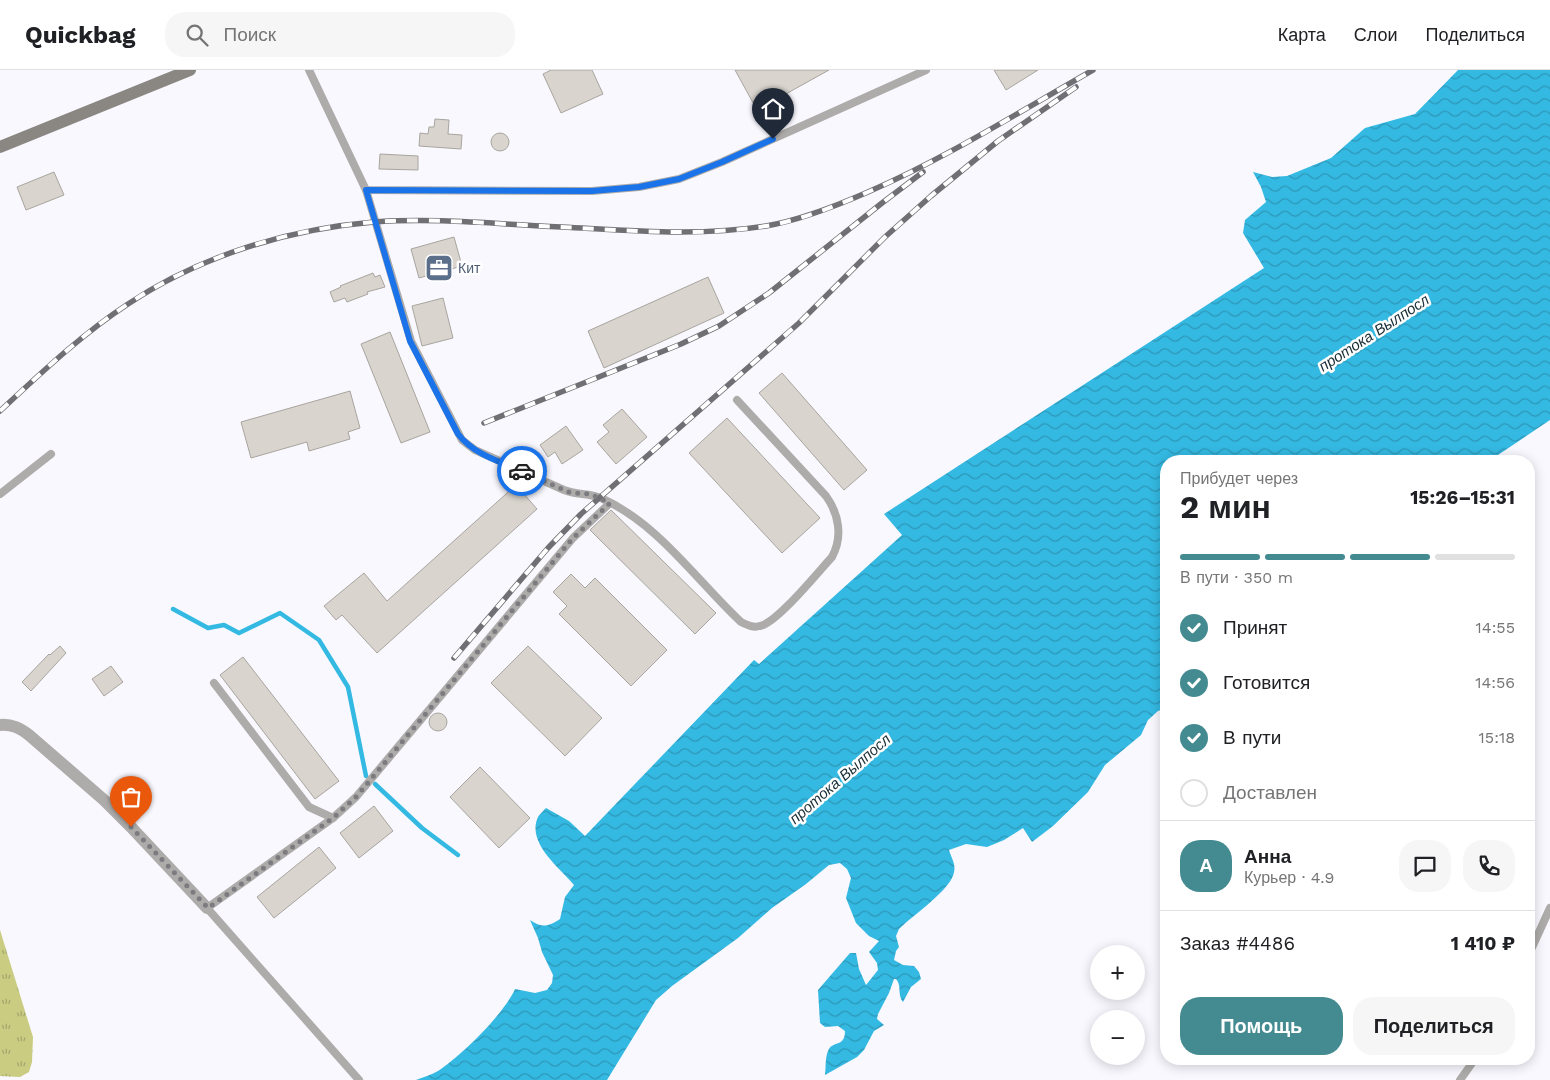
<!DOCTYPE html>
<html lang="ru">
<meta charset="utf-8">
<style>
:root{--surface:#fff;--page:#f6f6f6;--text:#202124;--muted:#757577;--line:#e0e0e0;--accent:#448b91}
body{margin:0;font-family:"Work Sans",sans-serif;background:var(--page);color:var(--text);height:100vh;display:flex;flex-direction:column;font-size:19px;white-space:nowrap}
*{box-sizing:border-box;margin:0}
p{font-size:16px;color:var(--muted)}
.icon{flex:none;width:28px;height:28px;fill:none;stroke:currentColor;stroke-width:2;stroke-linecap:round;stroke-linejoin:round}
.map{position:relative;flex:1;overflow:hidden}
.details{position:absolute;left:1160px;top:385px;width:375px;height:610px;display:flex;flex-direction:column;background:var(--surface);border-radius:20px;box-shadow:0 2px 12px #0003}
.details>*{flex:none}
.controls{position:absolute;left:1090px;top:875px;display:grid;gap:10px}
.controls a{display:grid;place-items:center;width:55px;height:55px;border-radius:50%;background:var(--surface);box-shadow:0 2px 12px #0003;font-size:25px}
.pin{position:absolute;display:grid;place-items:center;width:42px;height:42px;color:#fff;margin:-51px -21px;border-radius:50% 50% 50% 0;rotate:-45deg;box-shadow:0 0 5px #0007}
.pin .icon{rotate:45deg}
.courier{position:absolute;display:grid;place-items:center;width:50px;height:50px;margin:-25px;border:4px solid #1a73e8;border-radius:50%;background:#fff;color:#222;box-shadow:0 1px 6px #0007}
.headline em{font-style:normal;font-weight:700}
.headline div{display:flex;flex-direction:column-reverse}
.headline{display:flex;align-items:center;justify-content:space-between;height:85px;padding:0 20px}
h1{font-size:32px;font-weight:700;line-height:38px}
.bar{display:grid;grid-template-columns:repeat(4,1fr);gap:8px 5px;align-content:center;height:60px;padding:0 20px}
.bar i{height:6px;border-radius:4px;background:var(--line)}
.bar .on{background:var(--accent)}
.bar p{grid-column:span 4}
.line{display:flex;align-items:center;gap:12px;padding:0 20px;border-top:1px solid var(--line)}
.line div{flex:1}
.round{display:grid;place-items:center;flex:none;width:52px;height:52px;border-radius:20px;background:var(--page)}
ol{padding:0 20px;list-style:none}
li{display:flex;align-items:center;gap:15px;height:55px}
li p{margin-inline-start:auto}
li .icon{padding:5px;border-radius:50%;background:var(--accent);color:#fff;stroke-width:4}
li:last-child{color:var(--muted)}
li i{width:28px;height:28px;border:2px solid var(--line);border-radius:50%}
.button{display:flex;gap:10px;margin-top:auto;padding:10px 20px}
.button a{flex:1;height:58px;border-radius:20px;background:var(--accent);color:#fff;font-size:20px;font-weight:700;line-height:58px;text-align:center}
.button a+a{background:var(--page);color:var(--text)}
header{display:flex;align-items:center;gap:30px;box-sizing:border-box;height:70px;padding:0 25px;background:var(--surface);border-bottom:1px solid var(--line)}
header strong{font-size:24px}
nav{display:flex;gap:28px;margin-inline-start:auto;font-size:18px}
.search{width:350px;height:45px;background:var(--page);display:flex;align-items:center;gap:12px;box-sizing:border-box;padding:0 18px;border-radius:20px;color:var(--muted);font-size:19px}
.map>svg:first-child{display:block}
.grass{fill:url(#grass-tufts)}
.water{fill:url(#water-waves)}
.lines{fill:none;stroke-linecap:round;stroke-linejoin:round}
.stream{stroke:#34b9e2;stroke-width:4.5}
.building{fill:#d9d4ce;stroke:#a8a49e}
.lane{stroke:#aeacaa;stroke-width:8}
.street{stroke:#aeacaa;stroke-width:12}
.secondary{stroke:#8a8783;stroke-width:12}
.rail-casing{stroke:#707074;stroke-width:5.5}
.rail{stroke:#fff;stroke-width:4;stroke-dasharray:11;stroke-linecap:butt}
.done{stroke:#7c7c80;stroke-width:5;stroke-dasharray:0 9}
.route{stroke:#1a73e8;stroke-width:6}
.labels{text-anchor:middle;dominant-baseline:central;stroke-width:5;stroke-linejoin:round;paint-order:stroke}
.service-label{font-size:14px;fill:#4e5e75;stroke:#fff;text-anchor:start}
.water-label{font-size:15px;font-style:italic;fill:#182d35;stroke:#fff}
</style>
<header>
<strong>Quickbag</strong>
<div class="search"><svg class="icon" aria-label="search" viewBox="0 0 24 24"><circle cx="10" cy="10" r="6"/><path d="M15 15l6 6"/></svg>Поиск</div>
<nav><a>Карта</a><a>Слои</a><a>Поделиться</a></nav>
</header>
<div class="map">
<svg width="1550" height="1010" viewBox="0 0 1550 1010">
<defs>
<pattern id="grass-tufts" width="24" height="20" patternUnits="userSpaceOnUse" patternTransform="scale(1.25)"><rect width="24" height="20" fill="#c9cc81"/><path d="M3 7l-1-3M5 7V3M7 7l1-3M15 17l-1-3M17 17v-4M19 17l1-3" fill="none" stroke="#a4a76b"/></pattern>
<pattern id="water-waves" width="16" height="10" patternUnits="userSpaceOnUse" patternTransform="scale(1.25)"><rect width="16" height="10" fill="#34b9e2"/><path d="M0 5q4-4 8 0t8 0" fill="none" stroke="#2d97b8"/></pattern>
</defs>
<rect width="100%" height="100%" fill="#f9f8fe"/>
<!-- grass -->
<path class="grass" d="M0 860 33 967 32 992 29 1002 20 1007 0 1006Z"/>
<!-- water -->
<path class="water" d="M1458 0H1550V350L1489 391H1166V638L1158 641 1148 650 1141 665 1105 695 1088 722 1053 756 1032 772 1023 758 1004 770 987 777 966 774 949 780C951 787 956 794 954 802 952 819 912 846 899 859L896 866 899 877 896 881 894 890 903 895 914 896 919 902 921 909 911 917 903 932C897 925 902 915 896 909H894L889 923 878 944 877 949 884 955 874 961 864 980 857 987 825 1005C826 998 825 988 828 981 832 970 845 978 845 961L838 956 825 957 820 953 818 920 850 883H856L859 899 866 915 878 900 877 893 869 882 879 871 869 866 856 853 846 828 851 808 847 799 840 793 829 795 806 814 772 838 738 868 672 916 656 930 607 1010H416C423 1007 431 1005 438 1001 461 986 504 944 515 919L535 923 547 920 552 913 553 905 542 882 538 868 530 850C542 858 548 857 560 849L565 827 574 815C560 798 526 773 538 747 540 744 544 740 546 738L569 751 585 766 754 590 759 594 902 465 884 444 1264 198 1243 163 1245 150 1266 132 1261 117 1253 102 1272 107 1287 106 1331 88 1365 58 1415 44Z"/>
<g class="lines">
<!-- stream -->
<g class="stream">
<path d="M173 539 208 558 224 555 239 563 280 543 319 570 348 617 366 706"/>
<path d="M375 714 422 758 458 785"/>
</g>
</g>
<!-- building -->
<g class="building">
<path d="M551 0H592L603 24 561 43 543 4Z"/>
<path d="M735 0H829L757 40Z"/>
<path d="M994 0H1038L1006 20Z"/>
<path d="M435 49 449 50 448 64 462 65 461 79 419 76 420 63 428 64 429 57H434Z"/>
<circle cx="500" cy="72" r="9"/>
<path d="M380 84 418 86V100L379 99Z"/>
<path d="M54 102 64 125 26 140 17 117Z"/>
<path d="M454 167 462 196 419 208 411 179Z"/>
<path d="M373 203 375 207 380 205 385 217 367 222 368 224 347 232 345 228 334 232 330 222 341 217 340 216Z"/>
<path d="M708 207 724 243 604 298 588 261Z"/>
<path d="M443 228 453 268 422 276 412 236Z"/>
<path d="M390 262 430 362 401 373 361 274Z"/>
<path d="M782 303 867 400 844 420 759 323Z"/>
<path d="M350 321 360 358 348 362 350 369 309 381 307 372 251 388 241 352Z"/>
<path d="M622 339 647 367 616 394 597 372 609 362 603 355Z"/>
<path d="M727 348 820 448 782 483 689 383Z"/>
<path d="M566 356 583 380 562 394 555 382 548 387 540 375Z"/>
<path d="M516 415 537 439 377 583 342 545 336 550 324 536 364 503 387 531Z"/>
<path d="M611 440 716 543 695 564 590 460Z"/>
<path d="M571 504 585 518 595 508 667 580 631 616 559 544 567 536 553 522Z"/>
<path d="M60 576 66 583 31 621 22 612 49 584 50 585Z"/>
<path d="M528 576 602 648 565 686 491 613Z"/>
<path d="M243 587 339 711 315 729 220 605Z"/>
<path d="M111 596 123 612 104 626 92 609Z"/>
<circle cx="438" cy="652" r="9"/>
<path d="M480 697 530 748 499 778 450 727Z"/>
<path d="M374 736 393 761 359 788 340 763Z"/>
<path d="M319 777 336 798 274 848 257 827Z"/>
</g>
<g class="lines">
<!-- lane -->
<g class="lane">
<path d="M309 0 366 120 592 121 639 117 679 109 722 92 926 0"/>
<path d="M366 120 411 271 462 370 475 380 564 420C576 425 588 423 601 428 659 454 696 510 741 552 747 555 753 558 760 556 777 553 818 502 832 487 843 467 839 444 826 426L737 330"/>
<path d="M0 424 51 384"/>
<path d="M214 613 309 737 333 748 356 727 573 468 610 433"/>
<path d="M333 748 207 838 359 1010"/>
<path d="M1529 884 1550 838"/>
<path d="M1460 1010 1475 989"/>
</g>
<!-- street -->
<path class="street" d="M0 655C12 654 20 658 29 665L104 730 131 757 207 838"/>
<!-- secondary -->
<path class="secondary" d="M0 77 190 0"/>
<defs>
<g id="rail">
<path d="M0 341C41 303 82 264 128 234 200 186 288 159 374 152 429 148 485 153 541 156 615 159 692 168 766 156 801 150 836 136 868 122 946 88 1019 42 1093 0"/>
<path d="M484 353 681 274 719 256 769 223 882 133 923 102"/>
<path d="M454 588 548 478 581 444 799 253 885 167 931 126 998 71 1076 17"/>
</g>
</defs>
<!-- rail casing -->
<use href="#rail" class="rail-casing"/>
<!-- rail -->
<use href="#rail" class="rail"/>
</g>
<g class="lines">
<!-- done -->
<path class="done" d="M131 757 208 838 333 748 356 727 573 468 610 433 590 424 571 423 564 420 522 401"/>
<!-- route -->
<path class="route" d="M522 401C500 392 473 384 458 364L410 271 366 120 592 121 639 117 679 109 722 92 773 69"/>
</g>
<!-- icons -->
<defs>
<symbol id="office-square" viewBox="-11 -11 22 22"><rect x="-9" y="-9" width="18" height="18" rx="4" fill="#5c6f8a" stroke="#fff"/><path d="M-6-3h4V-5.5h4V-3h4V5H-6ZM-1-4.5V-3h2v-1.5ZM-6 0V1H6V0Z" fill="#fff"/></symbol>
</defs>
<g fill-rule="evenodd">
<use href="#office-square" x="423" y="182" width="32" height="32"/>
</g>
<g class="labels">
<!-- service labels -->
<g class="service-label">
<text x="458" y="198">Кит</text>
</g>
<!-- water labels -->
<g class="water-label">
<text transform="translate(1374 263) rotate(-33)">протока Вылпосл</text>
<text transform="translate(840 709) rotate(-41)">протока Вылпосл</text>
</g>
</g>
</svg>
<div class="controls">
<a>+</a>
<a>−</a>
</div>
<div class="pin" style="left:131px;top:757px;background:#ea580c"><svg class="icon" aria-label="bag" viewBox="0 0 24 24"><path d="M5 8h14l-1 12H6zM9 8a3 3 0 0 1 6 0"/></svg></div>
<div class="pin" style="left:773px;top:69px;background:#1f2937"><svg class="icon" aria-label="home" viewBox="0 0 24 24"><path d="M3 11l9-7 9 7M6 9v11h12V9"/></svg></div>
<div class="courier" style="left:522px;top:401px"><svg class="icon" aria-label="car" viewBox="0 0 24 24"><path d="M5 17H2v-5l4-1 3-4h7l3 4 3 1v5h-3M9 17h6M6 11h13"/><circle cx="7" cy="17" r="2"/><circle cx="17" cy="17" r="2"/></svg></div>
<section class="details">
<div class="headline"><div><h1>2 мин</h1><p>Прибудет через</p></div><em>15:26–15:31</em></div>
<div class="bar"><i class="on"></i><i class="on"></i><i class="on"></i><i></i><p>В пути · 350 m</p></div>
<ol>
<li><svg class="icon" aria-label="check" viewBox="0 0 24 24"><path d="M5 12l5 5 9-10"/></svg>Принят<p>14:55</p></li>
<li><svg class="icon" aria-label="check" viewBox="0 0 24 24"><path d="M5 12l5 5 9-10"/></svg>Готовится<p>14:56</p></li>
<li><svg class="icon" aria-label="check" viewBox="0 0 24 24"><path d="M5 12l5 5 9-10"/></svg>В пути<p>15:18</p></li>
<li><i></i>Доставлен</li>
</ol>
<div class="line" style="height:90px"><b class="round" style="background:var(--accent);color:#fff">А</b><div><b>Анна</b><p>Курьер · 4.9</p></div><a class="round"><svg class="icon" aria-label="chat" viewBox="0 0 24 24"><path d="M4 5h16v11H9l-5 4z"/></svg></a><a class="round"><svg class="icon" aria-label="phone" viewBox="0 0 24 24"><path d="M5 4h4l2 5-3 2q2 4 5 5l2-3 5 2v4C11 20 4 13 5 4z"/></svg></a></div>
<div class="line" style="height:65px"><div>Заказ #4486</div><b>1 410 ₽</b></div>
<div class="button"><a>Помощь</a><a>Поделиться</a></div>
</section>
</div>
